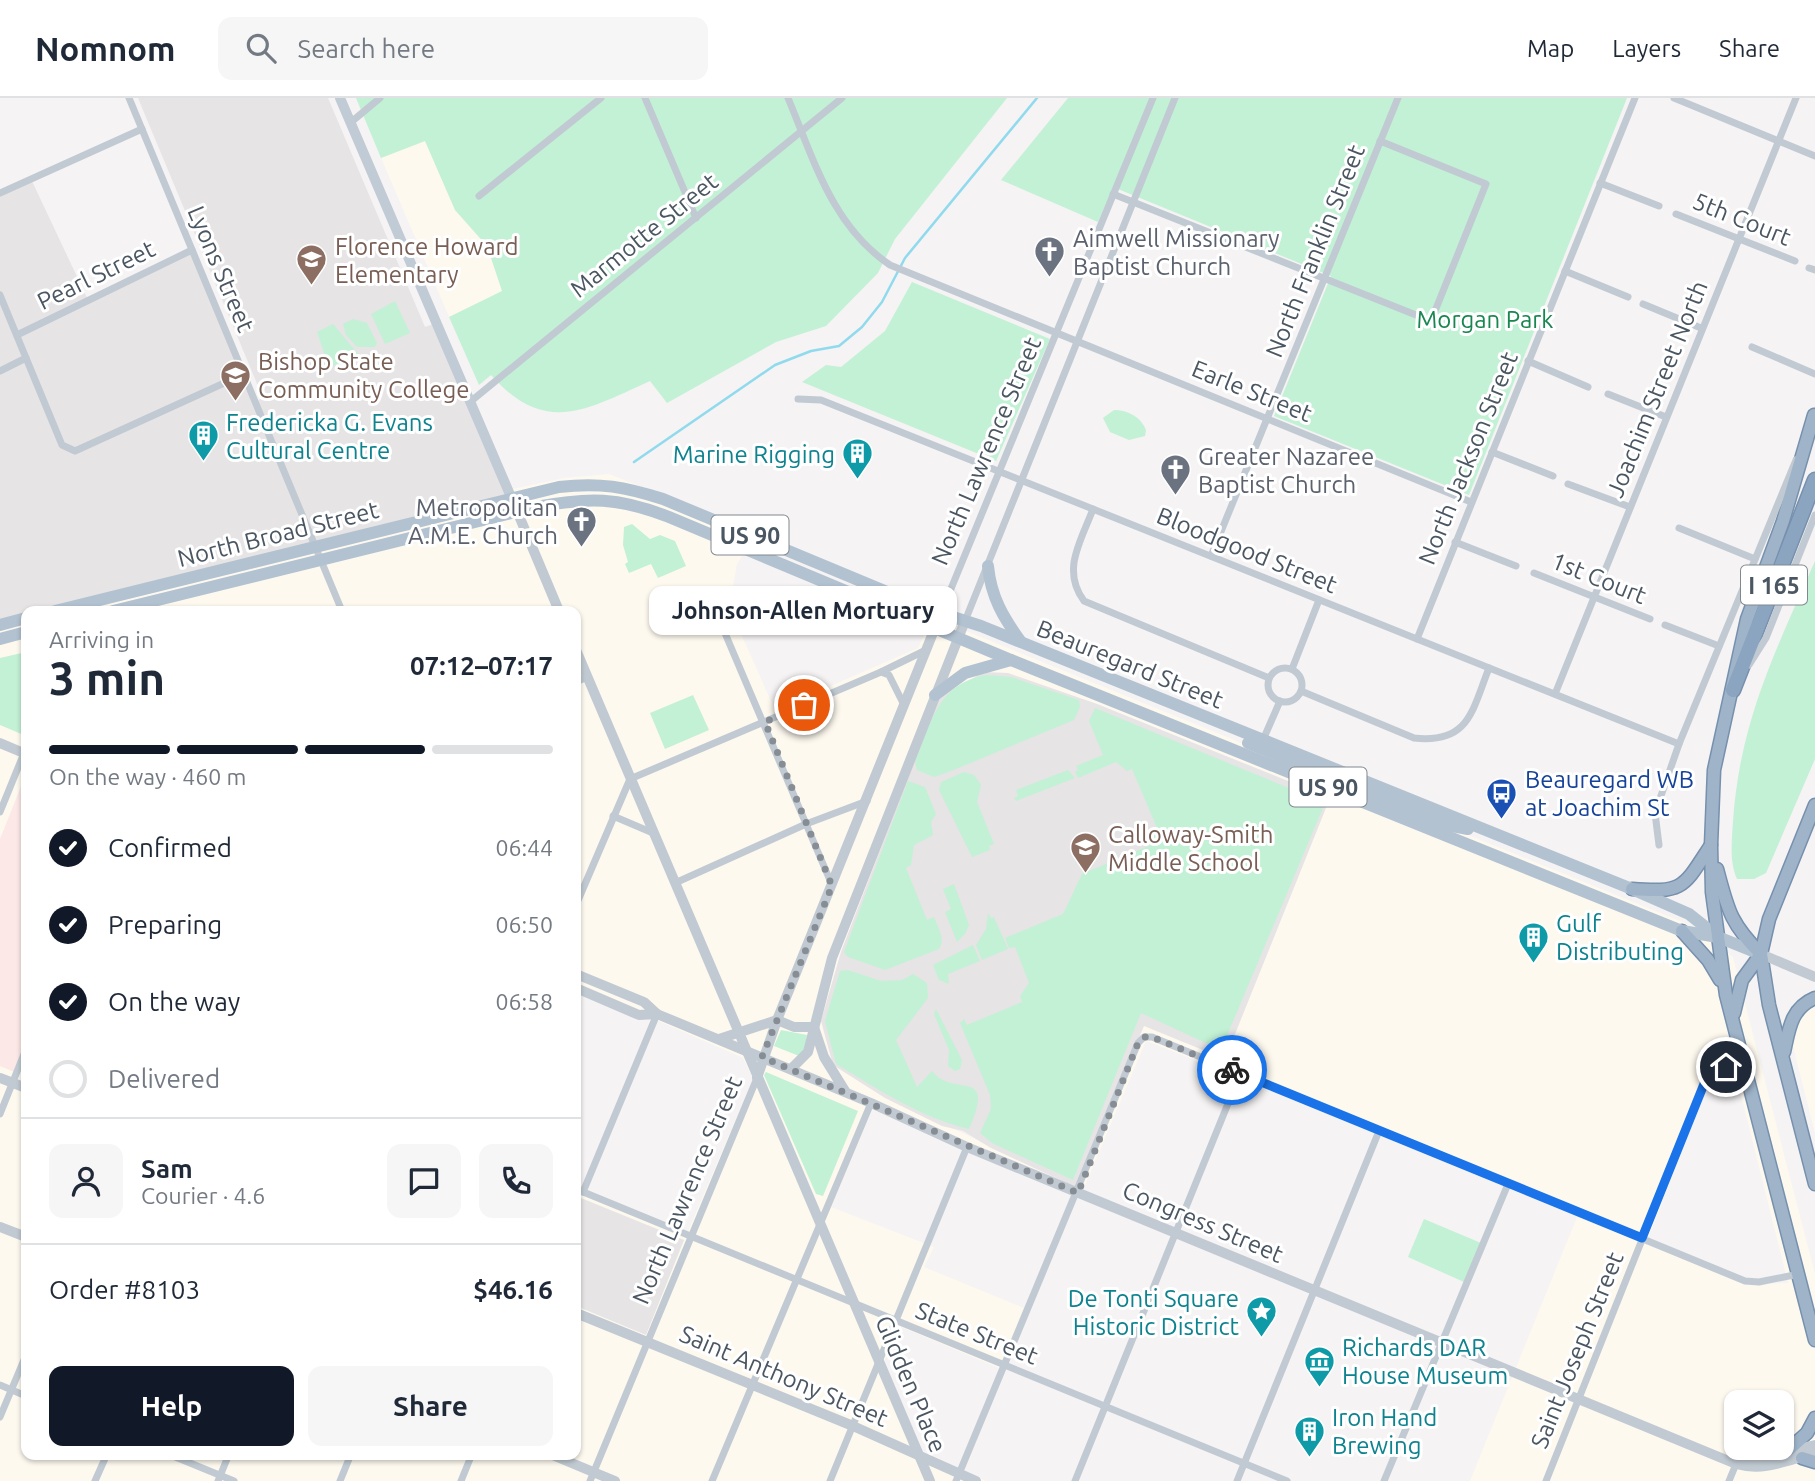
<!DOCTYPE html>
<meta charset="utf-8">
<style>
:root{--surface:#fff;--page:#f6f6f7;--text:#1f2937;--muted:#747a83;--line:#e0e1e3;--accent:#111827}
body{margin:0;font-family:Ubuntu,sans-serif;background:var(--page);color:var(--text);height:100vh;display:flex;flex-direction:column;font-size:26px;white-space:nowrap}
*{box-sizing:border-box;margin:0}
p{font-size:23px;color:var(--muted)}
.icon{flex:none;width:38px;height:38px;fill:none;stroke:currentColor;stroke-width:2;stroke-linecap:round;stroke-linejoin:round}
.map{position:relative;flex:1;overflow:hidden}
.sheet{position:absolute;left:21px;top:508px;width:560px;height:854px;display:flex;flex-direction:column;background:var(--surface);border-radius:14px;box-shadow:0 2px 5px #0004}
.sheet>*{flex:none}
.buttons{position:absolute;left:1724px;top:1292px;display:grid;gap:14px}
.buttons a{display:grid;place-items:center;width:70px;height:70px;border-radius:14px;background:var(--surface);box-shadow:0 2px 5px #0004;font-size:35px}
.pin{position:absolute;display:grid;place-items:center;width:60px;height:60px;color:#fff;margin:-30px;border:4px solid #fff;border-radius:50%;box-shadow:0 2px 7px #0007}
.courier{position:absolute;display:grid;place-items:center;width:70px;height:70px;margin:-35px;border:5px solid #1a73e8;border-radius:50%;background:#fff;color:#222;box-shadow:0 2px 9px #0007}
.bubble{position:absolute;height:49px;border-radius:14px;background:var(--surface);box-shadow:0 2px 5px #0004;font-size:23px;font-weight:700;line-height:49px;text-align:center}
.overview em{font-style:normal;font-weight:700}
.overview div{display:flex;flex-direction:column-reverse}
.overview{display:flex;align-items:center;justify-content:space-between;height:119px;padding:0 28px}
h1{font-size:46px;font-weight:700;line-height:52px}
.bar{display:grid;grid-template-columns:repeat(4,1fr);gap:10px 7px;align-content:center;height:84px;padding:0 28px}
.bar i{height:9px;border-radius:5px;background:var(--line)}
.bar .on{background:var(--accent)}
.bar p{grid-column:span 4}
.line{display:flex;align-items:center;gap:18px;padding:0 28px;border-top:2px solid var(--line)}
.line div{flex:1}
.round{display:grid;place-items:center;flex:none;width:74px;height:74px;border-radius:14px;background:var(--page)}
ol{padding:0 28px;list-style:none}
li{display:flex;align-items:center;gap:21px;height:77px}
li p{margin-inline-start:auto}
li .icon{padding:7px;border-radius:50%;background:var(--accent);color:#fff;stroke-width:4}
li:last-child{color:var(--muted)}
li i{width:38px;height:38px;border:4px solid var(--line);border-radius:50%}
.button{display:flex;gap:14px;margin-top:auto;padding:14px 28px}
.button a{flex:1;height:80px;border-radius:14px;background:var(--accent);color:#fff;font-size:28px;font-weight:700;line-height:80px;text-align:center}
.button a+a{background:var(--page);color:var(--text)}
header{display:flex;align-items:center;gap:42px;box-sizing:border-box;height:98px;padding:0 35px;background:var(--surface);border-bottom:2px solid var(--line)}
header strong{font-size:33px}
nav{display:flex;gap:38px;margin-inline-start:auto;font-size:24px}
.search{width:490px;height:63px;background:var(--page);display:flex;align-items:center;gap:18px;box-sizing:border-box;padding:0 24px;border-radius:14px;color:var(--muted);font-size:26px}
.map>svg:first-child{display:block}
.commercial{fill:#fdf9ef;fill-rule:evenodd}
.education{fill:#e6e4e5}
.medical{fill:#fce8e6}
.green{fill:#c3f1d5}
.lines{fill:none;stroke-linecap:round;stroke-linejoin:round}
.stream{stroke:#90daee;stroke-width:2.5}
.trunk-casing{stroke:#7690ad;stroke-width:15}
.motorway-casing{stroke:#7690ad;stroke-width:17}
.minor{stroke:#c1cad2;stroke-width:7}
.tertiary{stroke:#c1cad2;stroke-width:10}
.secondary{stroke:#c1cbd6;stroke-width:10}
.primary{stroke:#b3c2d1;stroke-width:12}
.trunk{stroke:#9fb4c9;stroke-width:12}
.motorway{stroke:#8ba5c1;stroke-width:14}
.done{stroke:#868d94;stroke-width:7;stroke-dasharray:0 12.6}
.route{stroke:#1a73e8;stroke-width:9}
.labels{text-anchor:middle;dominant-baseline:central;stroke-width:6;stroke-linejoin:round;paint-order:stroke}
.shield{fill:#fff;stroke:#808990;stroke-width:2}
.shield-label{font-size:23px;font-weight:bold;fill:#4a5661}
.street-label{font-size:24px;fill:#4a5661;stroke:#fff}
.worship-label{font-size:24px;fill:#5b616d;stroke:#fff;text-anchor:start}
.education-label{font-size:24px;fill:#785e54;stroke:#fff;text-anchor:start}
.park-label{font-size:24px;fill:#17864f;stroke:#fff}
.culture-label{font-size:24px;fill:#0d838f;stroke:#fff;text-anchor:start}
.transit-label{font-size:24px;fill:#164399;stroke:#fff;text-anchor:start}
</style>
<header>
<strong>Nomnom</strong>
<div class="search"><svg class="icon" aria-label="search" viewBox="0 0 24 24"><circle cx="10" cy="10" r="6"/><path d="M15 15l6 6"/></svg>Search here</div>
<nav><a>Map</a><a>Layers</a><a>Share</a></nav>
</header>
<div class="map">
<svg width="1815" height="1383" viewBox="0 0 1815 1383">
<rect width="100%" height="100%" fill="#f5f3f3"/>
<!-- commercial -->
<g class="commercial">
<path d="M425 43 455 112 487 148 503 193 449 219 381 60Z"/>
<path d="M609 376 757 434 737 466 729 509 775 612 918 550 932 519 1685 825 1733 859 1815 1176V1383H1470L1577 1119 1747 1186 1788 1185 1735 973H1725L1715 978 1705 993 1649 1138 1146 943 1083 1092 872 1012 831 1109 934 1149 924 1169 1024 1210 999 1270 899 1228 884 1264 923 1353 986 1383H0V517L499 394 564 380ZM26 513H576V887L743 960 753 981 688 1133 576 1087V1356H26ZM1008 576 1097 606 1330 700 1144 927 1075 1088 920 1015 821 923 841 854 900 699ZM1736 1304H1782V1349H1736Z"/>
<path d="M1815 903V1036L1792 944 1798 918Z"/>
</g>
<!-- education -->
<g class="education">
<path d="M138 0H328L425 229 436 225 512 401 55 513H26V520L0 527V95L31 81 88 202 192 152 256 303 263 300Z"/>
<path d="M984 574 1008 575 1097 606 1330 700 1225 961 1144 928 1075 1089 991 1050 963 1033 942 1028 885 1000 833 967 821 923 841 854 939 599Z"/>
<path d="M576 1098 684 1142 646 1237 576 1208Z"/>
</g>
<!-- medical -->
<path class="medical" d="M26 676V974L18 971 17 975 0 968V741Z"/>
<!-- green -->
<g class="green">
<path d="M356 0H1007L895 141 878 175 826 228 776 244 667 305 650 283C586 312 545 338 491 277L479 287 449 219 502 193 487 148 455 112 425 43 381 60Z"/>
<path d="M1068 0H1627L1469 397 1274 318 1331 178 1113 89 1098 124 1001 82Z"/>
<path d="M912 184 1050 241 996 363 802 284 826 267 841 269 885 233Z"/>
<path d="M395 203 410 235 385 246 371 216Z"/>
<path d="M353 221 367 225 377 245 375 249H357L346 237 343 226Z"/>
<path d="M333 226 359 257 329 270 317 234Z"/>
<path d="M1114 312C1128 312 1141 319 1146 332L1145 338 1129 342 1110 334 1103 320Z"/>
<path d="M632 426 650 441 660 437 675 443 686 468 658 480 651 466 629 475 625 466 628 464 623 447 624 429Z"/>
<path d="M1815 463V661L1766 775 1754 781H1737C1729 763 1732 742 1733 723 1740 622 1776 552 1815 463Z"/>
<path d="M26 554V638L0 627V560Z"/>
<path d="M987 577 1011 579 1079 602 1080 609 1074 622 951 673 934 679 917 672 915 664C931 624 938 585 987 577Z"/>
<path d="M693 597 709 632 665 651 650 615Z"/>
<path d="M1095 610 1325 705 1221 952 1141 915 1073 1082 992 1045 980 1035 991 1011 990 997 960 925 964 921 967 927 1022 904 1020 898 1029 885 1015 849 1009 850 1005 840 1063 816 1082 776 1151 747 1149 742 1157 730 1132 671 1127 673 1116 664 1078 680 1075 674 1078 672 1076 668 1103 657 1089 623Z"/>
<path d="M1068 672 1075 680 1016 703 1014 700 1018 698 1016 692Z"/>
<path d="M964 674 974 677 981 687 977 704 994 746 989 748 990 752 972 759 939 692 941 684Z"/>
<path d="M908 683 925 689 936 716 931 724 933 737 914 747 911 767 906 770 927 822 934 819C938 830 946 841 939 851L885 872 848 859 844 854Z"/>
<path d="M954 786 969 827 965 836 957 844 945 814 951 811 943 791Z"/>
<path d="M988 815 991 820 994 819 1008 851 982 862 976 847 986 831Z"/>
<path d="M973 847 980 863 948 876 949 886 939 882 933 867Z"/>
<path d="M848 872 881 883 902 882 913 876 927 885 928 900 896 942 917 989 932 973C953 1001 997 967 969 1031 921 1020 878 991 836 966L825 923 840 873Z"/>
<path d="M936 911 962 962 960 971 955 973 948 968 949 952 934 916Z"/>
<path d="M781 932 807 937 805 951 799 958 774 948Z"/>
<path d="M766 974 858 1013 823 1098 816 1096 764 977Z"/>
<path d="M1424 1121 1481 1145 1464 1184 1408 1159Z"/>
</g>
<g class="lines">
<!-- stream -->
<path class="stream" d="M634 364 775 267 811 253 839 248 862 229 882 204 905 160 1037 0"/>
<defs>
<g id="trunk">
<path d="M1814 317 1783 423 1747 521 1714 672 1711 747 1712 794 1726 897 1815 1242"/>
<path d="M1815 707 1769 821 1761 856 1769 907 1815 1086"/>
<path d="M1717 771C1728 812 1730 825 1761 856"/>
<path d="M1632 791C1684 795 1683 790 1711 747"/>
<path d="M1682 833 1708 862 1720 882"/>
<path d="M1734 915 1742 882 1761 856"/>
<path d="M1784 954C1789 931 1791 910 1815 900"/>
<path d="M1786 1354 1807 1335 1815 1320"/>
<path d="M1802 1360 1815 1364"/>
</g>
<path id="motorway" d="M1733 592 1815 382"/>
</defs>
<!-- trunk casing -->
<use href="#trunk" class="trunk-casing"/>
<!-- motorway casing -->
<use href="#motorway" class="motorway-casing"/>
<!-- minor -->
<g class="minor">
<path d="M129 0 342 513"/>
<path d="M645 0 696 120"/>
<path d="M788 0C814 62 832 128 890 167L1471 404"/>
<path d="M1674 0 1815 58"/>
<path d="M350 25 380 0"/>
<path d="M1600 85 1659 108"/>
<path d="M0 95 142 31"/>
<path d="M1113 96 1431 223 1486 86 1380 43"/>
<path d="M479 98 601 0"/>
<path d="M1676 116 1795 163"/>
<path d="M1809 170 1815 172"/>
<path d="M1565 173 1628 199"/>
<path d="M0 197 62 347 75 353 244 276"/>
<path d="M1643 206 1701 230"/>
<path d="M17 237 192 152"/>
<path d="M1752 249 1815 276"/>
<path d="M1528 263 1588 289"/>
<path d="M0 273 26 260"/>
<path d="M1608 296 1666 319"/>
<path d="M798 301 821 302 1679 646"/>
<path d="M470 304 842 0"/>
<path d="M1492 354 1553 378"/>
<path d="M1568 386 1630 409"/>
<path d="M1093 411C1081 443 1061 472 1084 503L1269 580"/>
<path d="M1679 430 1755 461"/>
<path d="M1455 444 1516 468"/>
<path d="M1211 458 1398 0"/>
<path d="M1534 475 1650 521"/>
<path d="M941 515 1153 0"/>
<path d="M719 521 832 787"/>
<path d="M965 523 1175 0"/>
<path d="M1665 527 1719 548"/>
<path d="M1417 541 1635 0"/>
<path d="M1749 567 1766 540 1815 417"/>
<circle cx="1285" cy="587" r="17"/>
<path d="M1292 571 1319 502"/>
<path d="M881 574 889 577 904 607"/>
<path d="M576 584 587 579"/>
<path d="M1301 593 1414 640C1469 646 1472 613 1489 570"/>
<path d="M1555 596 1796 0"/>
<path d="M1263 642 1280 603"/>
<path d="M0 714 24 655"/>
<path d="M613 718 653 735"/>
<path d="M1659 747 1655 715 1679 646 1796 362"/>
<path d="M675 785 806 726 867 703"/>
<path d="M576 807 630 681 881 574 926 552"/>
<path d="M0 1016 26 951"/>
<path d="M576 1091 1287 1383"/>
<path d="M583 1094 657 916"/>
<path d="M0 1287 26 1298"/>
<path d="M0 1319 26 1257"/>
<path d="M168 1356 234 1383"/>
<path d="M95 1383 107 1356"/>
<path d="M218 1383 229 1356"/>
<path d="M340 1383 351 1356"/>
<path d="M461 1383 472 1356"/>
<path d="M590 1383 757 980"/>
<path d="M712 1383 871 1005"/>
<path d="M830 1383 967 1049"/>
<path d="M956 1383 1138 945 1144 939H1152L1745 1183 1759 1184 1799 1176"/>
<path d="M1075 1383 1240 976"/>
<path d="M1237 1383 1379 1033"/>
<path d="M1384 1383 1508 1086"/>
<path d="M1546 1383 1704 986 1717 973 1745 965"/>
<path d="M1729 1383 1736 1366"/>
</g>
<!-- tertiary -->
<g class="tertiary">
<path d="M517 413 559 513"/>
<path d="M576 552 930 1383"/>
<path d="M0 645 26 656"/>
<path d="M1761 856 1815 879"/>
<path d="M576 876 644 904 657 916 871 1005 967 1049 1736 1366C1765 1374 1787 1362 1815 1355"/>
<path d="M576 890 639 917 657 916"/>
<path d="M719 941 777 922 794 929H814L824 959 845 993"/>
<path d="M791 971 808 954 832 860 965 523"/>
<path d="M0 980 26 990"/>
<path d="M757 980 777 922 941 515"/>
<path d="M0 1129 26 1139"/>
<path d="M576 1215 853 1328 976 1383"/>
<path d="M550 1356 615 1383"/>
<path d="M1736 1366 1815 1347"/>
</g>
<!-- secondary -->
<path class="secondary" d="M340 0 517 413"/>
<!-- primary -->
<g class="primary">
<path d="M988 468C991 499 1003 519 1021 544"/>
<path d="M55 513 559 389C600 384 625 389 663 401L928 511 981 528 1632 791 1689 816 1718 839"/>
<path d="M113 513 536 409C589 399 618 399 669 419L1011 562 1682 833 1718 839 1760 856"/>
<path d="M0 527 26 520"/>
<path d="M0 541 26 534"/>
<path d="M935 597 965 575 1011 562"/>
<path d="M1248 645 1339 683 1353 699 1366 695 1452 728 1468 731"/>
</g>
<!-- trunk -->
<use href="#trunk" class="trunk"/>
<!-- motorway -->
<use href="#motorway" class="motorway"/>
</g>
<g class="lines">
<!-- done -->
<path class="done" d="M804 607 765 624 832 788 762 959 1078 1095 1138 945 1144 939H1152L1232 972"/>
<!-- route -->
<path class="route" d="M1232 972 1642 1140 1704 986 1711 976 1726 969"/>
</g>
<!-- icons -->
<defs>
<symbol id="church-pin" viewBox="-11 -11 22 30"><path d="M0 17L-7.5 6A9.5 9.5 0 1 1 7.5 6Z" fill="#6b7280" stroke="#fff"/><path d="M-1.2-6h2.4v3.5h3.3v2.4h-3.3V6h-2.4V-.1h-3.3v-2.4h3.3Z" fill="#fff"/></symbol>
<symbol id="school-pin" viewBox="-11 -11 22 30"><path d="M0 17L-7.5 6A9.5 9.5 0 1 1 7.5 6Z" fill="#8d6e63" stroke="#fff"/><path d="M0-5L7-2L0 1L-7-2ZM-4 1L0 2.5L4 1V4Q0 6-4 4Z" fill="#fff"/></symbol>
<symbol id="university-pin" viewBox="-11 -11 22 30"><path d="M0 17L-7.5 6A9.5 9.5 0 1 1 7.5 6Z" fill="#8d6e63" stroke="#fff"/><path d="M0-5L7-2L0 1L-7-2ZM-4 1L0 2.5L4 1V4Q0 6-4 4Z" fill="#fff"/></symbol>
<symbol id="building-pin" viewBox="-11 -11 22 30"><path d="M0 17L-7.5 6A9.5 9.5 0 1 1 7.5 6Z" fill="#0f9aa8" stroke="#fff"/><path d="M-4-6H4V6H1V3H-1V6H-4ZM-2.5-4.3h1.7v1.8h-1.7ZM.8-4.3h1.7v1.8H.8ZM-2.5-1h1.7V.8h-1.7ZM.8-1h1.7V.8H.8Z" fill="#fff"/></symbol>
<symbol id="bus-pin" viewBox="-11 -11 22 30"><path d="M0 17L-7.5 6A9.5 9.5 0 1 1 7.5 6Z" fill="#1a4fb4" stroke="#fff"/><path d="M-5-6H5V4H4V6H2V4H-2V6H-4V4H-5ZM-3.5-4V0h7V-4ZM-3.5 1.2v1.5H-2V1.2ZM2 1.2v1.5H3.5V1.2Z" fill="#fff"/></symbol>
<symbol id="sight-pin" viewBox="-11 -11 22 30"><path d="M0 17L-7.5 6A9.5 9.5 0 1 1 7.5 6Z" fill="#0f9aa8" stroke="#fff"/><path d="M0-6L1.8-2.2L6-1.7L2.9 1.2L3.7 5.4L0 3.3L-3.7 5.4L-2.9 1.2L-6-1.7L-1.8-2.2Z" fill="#fff"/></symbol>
<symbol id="museum-pin" viewBox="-11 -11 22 30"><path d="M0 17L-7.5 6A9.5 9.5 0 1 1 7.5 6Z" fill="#0f9aa8" stroke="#fff"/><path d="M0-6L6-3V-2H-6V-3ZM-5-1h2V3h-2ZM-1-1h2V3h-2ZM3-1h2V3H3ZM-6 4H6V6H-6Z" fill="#fff"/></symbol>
</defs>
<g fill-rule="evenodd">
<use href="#church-pin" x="1032" y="136" width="35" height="47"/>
<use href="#school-pin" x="294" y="144" width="35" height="47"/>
<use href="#university-pin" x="218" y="260" width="35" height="47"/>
<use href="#building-pin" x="186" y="320" width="35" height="47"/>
<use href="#building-pin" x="840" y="338" width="35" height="47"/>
<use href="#church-pin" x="1158" y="354" width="35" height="47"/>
<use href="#church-pin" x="564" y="406" width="35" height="47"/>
<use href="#bus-pin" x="1484" y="678" width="35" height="47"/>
<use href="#school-pin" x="1068" y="732" width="35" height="47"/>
<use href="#building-pin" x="1516" y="822" width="35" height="47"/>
<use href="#sight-pin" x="1244" y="1196" width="35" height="47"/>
<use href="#museum-pin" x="1302" y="1246" width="35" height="47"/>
<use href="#building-pin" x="1292" y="1316" width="35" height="47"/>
</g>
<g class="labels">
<!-- shield labels -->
<g class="shield">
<rect x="711.5" y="417.5" width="77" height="39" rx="5"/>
<rect x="1741" y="467.5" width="66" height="39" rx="5"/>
<rect x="1289.5" y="669.5" width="77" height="39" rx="5"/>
</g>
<g class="shield-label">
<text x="750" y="437">US 90</text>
<text x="1774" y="487">I 165</text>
<text x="1328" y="689">US 90</text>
</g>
<!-- street labels -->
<g class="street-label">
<text transform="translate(1742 121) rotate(22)">5th Court</text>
<text transform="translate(644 137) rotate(-39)">Marmotte Street</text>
<text transform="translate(1315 153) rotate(-68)">North Franklin Street</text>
<text transform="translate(221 171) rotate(67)">Lyons Street</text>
<text transform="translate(96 177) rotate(-26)">Pearl Street</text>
<text transform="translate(1657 291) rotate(-68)">Joachim Street North</text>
<text transform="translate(1252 293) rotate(22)">Earle Street</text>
<text transform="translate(986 353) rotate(-67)">North Lawrence Street</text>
<text transform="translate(1468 360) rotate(-68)">North Jackson Street</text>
<text transform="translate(278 436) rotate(-14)">North Broad Street</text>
<text transform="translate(1247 452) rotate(22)">Bloodgood Street</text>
<text transform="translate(1599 480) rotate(22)">1st Court</text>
<text transform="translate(1130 566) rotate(22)">Beauregard Street</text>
<text transform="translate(687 1092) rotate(-67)">North Lawrence Street</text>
<text transform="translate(1203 1124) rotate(23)">Congress Street</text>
<text transform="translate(977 1235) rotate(22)">State Street</text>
<text transform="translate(1577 1252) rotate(-68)">Saint Joseph Street</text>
<text transform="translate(784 1278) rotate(23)">Saint Anthony Street</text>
<text transform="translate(911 1286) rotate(67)">Glidden Place</text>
</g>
<!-- worship labels -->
<g class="worship-label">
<text x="1073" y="140">Aimwell Missionary<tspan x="1073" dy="28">Baptist Church</tspan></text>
<text x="1198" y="358">Greater Nazaree<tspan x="1198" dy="28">Baptist Church</tspan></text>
<text x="558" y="409" text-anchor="end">Metropolitan<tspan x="558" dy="28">A.M.E. Church</tspan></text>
</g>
<!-- education labels -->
<g class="education-label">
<text x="335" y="148">Florence Howard<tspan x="335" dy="28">Elementary</tspan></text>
<text x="258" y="263">Bishop State<tspan x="258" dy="28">Community College</tspan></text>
<text x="1108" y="736">Calloway-Smith<tspan x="1108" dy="28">Middle School</tspan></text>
</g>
<!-- park labels -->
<g class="park-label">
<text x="1485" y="221">Morgan Park</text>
</g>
<!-- culture labels -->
<g class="culture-label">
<text x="226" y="324">Fredericka G. Evans<tspan x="226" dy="28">Cultural Centre</tspan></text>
<text x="835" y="356" text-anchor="end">Marine Rigging</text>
<text x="1556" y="825">Gulf<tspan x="1556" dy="28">Distributing</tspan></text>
<text x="1239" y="1200" text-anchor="end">De Tonti Square<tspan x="1239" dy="28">Historic District</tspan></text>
<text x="1342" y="1249">Richards DAR<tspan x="1342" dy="28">House Museum</tspan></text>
<text x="1332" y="1319">Iron Hand<tspan x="1332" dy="28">Brewing</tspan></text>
</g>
<!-- transit labels -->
<g class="transit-label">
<text x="1525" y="681">Beauregard WB<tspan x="1525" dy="28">at Joachim St</tspan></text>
</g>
</g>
</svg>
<div class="buttons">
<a><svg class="icon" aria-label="layers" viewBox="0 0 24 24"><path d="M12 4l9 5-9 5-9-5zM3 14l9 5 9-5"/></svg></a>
</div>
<div class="pin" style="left:804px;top:607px;background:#ea580c"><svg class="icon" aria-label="bag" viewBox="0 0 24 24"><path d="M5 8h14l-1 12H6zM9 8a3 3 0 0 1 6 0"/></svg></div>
<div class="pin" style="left:1726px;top:969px;background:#1f2937"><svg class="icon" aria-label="home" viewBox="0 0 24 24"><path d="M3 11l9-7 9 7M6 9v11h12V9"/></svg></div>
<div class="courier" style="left:1232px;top:972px"><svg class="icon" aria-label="bike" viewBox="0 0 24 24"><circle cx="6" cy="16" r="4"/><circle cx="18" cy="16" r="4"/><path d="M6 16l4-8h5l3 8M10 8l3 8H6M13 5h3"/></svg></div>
<div class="bubble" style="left:649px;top:488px;width:308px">Johnson-Allen Mortuary</div>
<section class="sheet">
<div class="overview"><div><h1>3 min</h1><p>Arriving in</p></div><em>07:12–07:17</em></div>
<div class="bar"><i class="on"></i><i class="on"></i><i class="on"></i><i></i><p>On the way · 460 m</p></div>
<ol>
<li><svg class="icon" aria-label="check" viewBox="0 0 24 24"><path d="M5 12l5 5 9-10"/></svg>Confirmed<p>06:44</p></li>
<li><svg class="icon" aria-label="check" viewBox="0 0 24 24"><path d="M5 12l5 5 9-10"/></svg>Preparing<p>06:50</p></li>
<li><svg class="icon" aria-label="check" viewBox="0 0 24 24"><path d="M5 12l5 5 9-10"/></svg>On the way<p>06:58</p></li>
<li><i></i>Delivered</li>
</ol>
<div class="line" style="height:126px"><a class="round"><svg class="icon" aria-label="person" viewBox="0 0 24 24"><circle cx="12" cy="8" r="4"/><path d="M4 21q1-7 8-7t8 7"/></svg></a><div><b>Sam</b><p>Courier · 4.6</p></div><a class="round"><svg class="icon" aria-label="chat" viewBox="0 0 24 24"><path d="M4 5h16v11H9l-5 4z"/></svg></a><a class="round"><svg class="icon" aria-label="phone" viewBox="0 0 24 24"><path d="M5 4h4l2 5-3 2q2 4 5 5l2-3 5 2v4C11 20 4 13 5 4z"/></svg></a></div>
<div class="line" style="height:91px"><div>Order #8103</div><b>$46.16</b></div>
<div class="button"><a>Help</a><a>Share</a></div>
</section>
</div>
